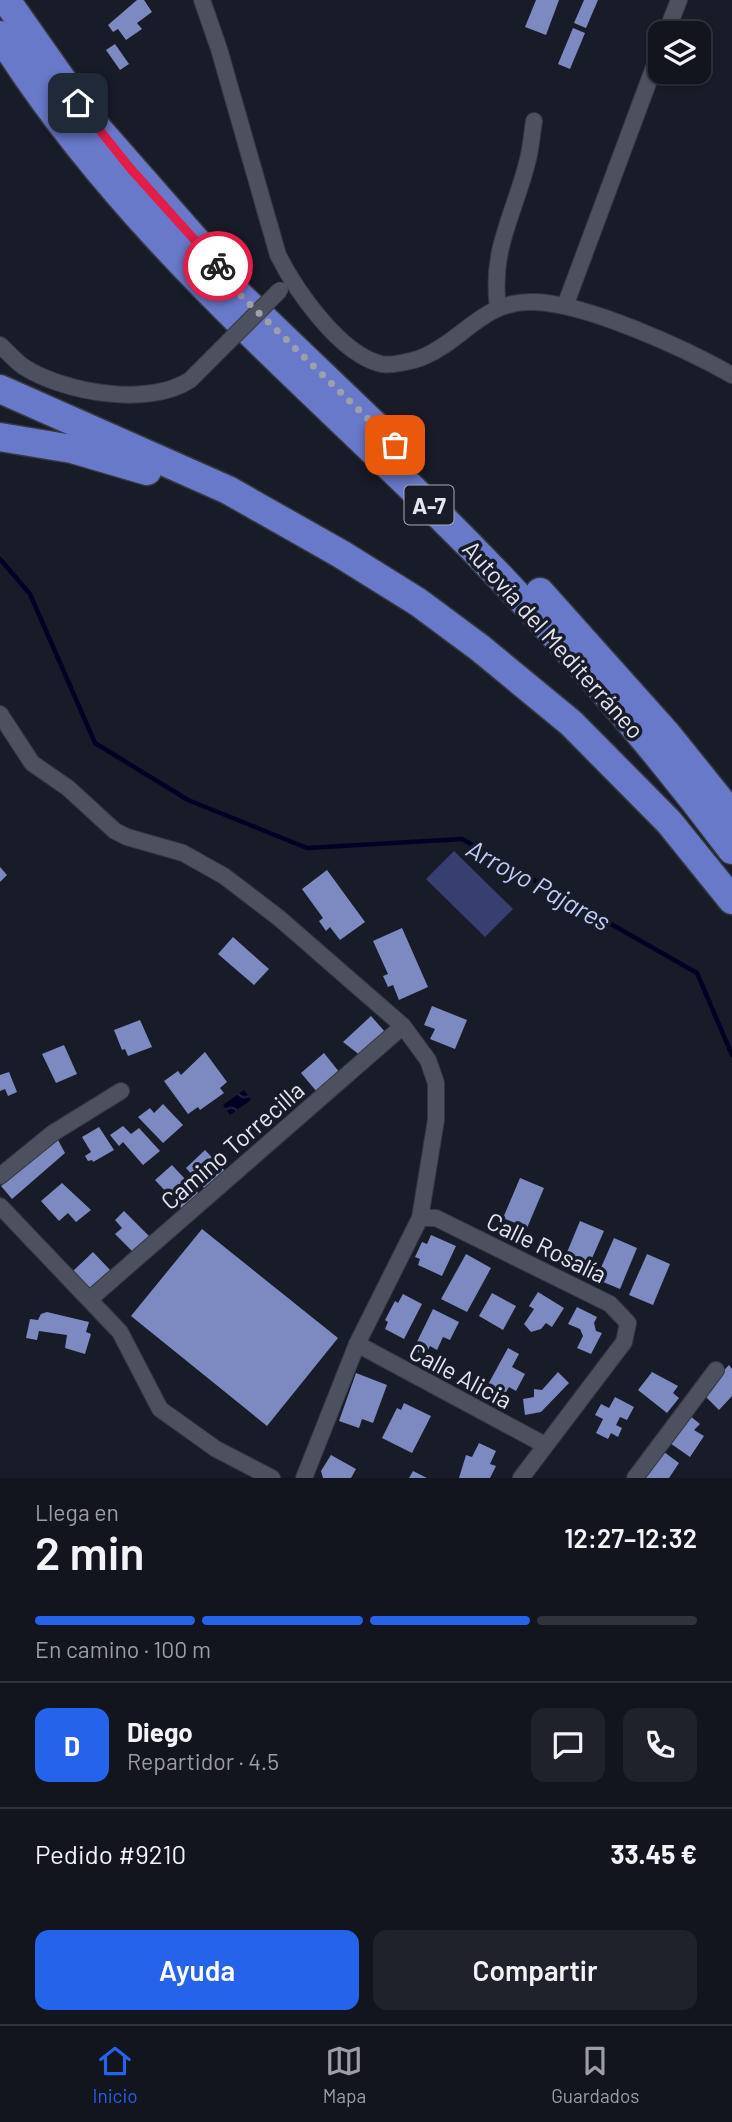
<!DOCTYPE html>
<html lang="es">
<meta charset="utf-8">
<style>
:root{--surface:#12141e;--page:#1f212b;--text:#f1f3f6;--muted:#9c9ea4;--line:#31333c;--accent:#2563eb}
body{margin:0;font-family:Barlow,sans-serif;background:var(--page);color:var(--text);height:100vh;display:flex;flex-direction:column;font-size:26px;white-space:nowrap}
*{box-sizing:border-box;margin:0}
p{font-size:23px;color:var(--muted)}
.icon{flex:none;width:38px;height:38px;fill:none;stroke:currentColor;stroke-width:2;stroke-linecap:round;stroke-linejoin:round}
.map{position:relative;height:1478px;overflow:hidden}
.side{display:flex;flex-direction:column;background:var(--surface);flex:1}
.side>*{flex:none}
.buttons{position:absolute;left:648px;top:21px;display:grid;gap:14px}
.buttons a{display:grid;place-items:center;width:63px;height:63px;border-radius:14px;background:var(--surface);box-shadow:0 2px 5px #0004,0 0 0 2px var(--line);font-size:35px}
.pin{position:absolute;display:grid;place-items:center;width:60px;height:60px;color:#fff;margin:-30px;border-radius:14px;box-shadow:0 4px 10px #0006}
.courier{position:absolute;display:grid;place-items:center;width:70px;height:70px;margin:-35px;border:5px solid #e11d48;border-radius:50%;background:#fff;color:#222;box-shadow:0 2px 9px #0007}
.head em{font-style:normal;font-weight:600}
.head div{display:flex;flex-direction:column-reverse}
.head{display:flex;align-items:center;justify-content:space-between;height:119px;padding:0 35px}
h1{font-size:46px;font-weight:600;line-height:52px}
.bar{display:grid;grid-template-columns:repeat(4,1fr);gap:10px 7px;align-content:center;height:84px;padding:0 35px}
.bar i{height:9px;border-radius:5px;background:var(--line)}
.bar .selected{background:var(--accent)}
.bar p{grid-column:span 4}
.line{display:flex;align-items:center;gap:18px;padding:0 35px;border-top:2px solid var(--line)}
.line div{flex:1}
.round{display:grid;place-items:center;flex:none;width:74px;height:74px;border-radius:14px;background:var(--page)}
.button{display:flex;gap:14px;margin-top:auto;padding:14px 35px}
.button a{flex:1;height:80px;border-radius:14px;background:var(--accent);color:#fff;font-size:28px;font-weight:600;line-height:80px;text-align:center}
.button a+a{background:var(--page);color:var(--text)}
.dock{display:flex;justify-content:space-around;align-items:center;height:98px;border-top:2px solid var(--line);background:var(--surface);font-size:19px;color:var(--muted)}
.dock a{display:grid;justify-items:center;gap:4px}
.dock .selected{color:var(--accent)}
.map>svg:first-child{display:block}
.green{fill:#363f6f}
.water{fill:url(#water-waves)}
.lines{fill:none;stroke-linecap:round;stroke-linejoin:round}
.stream{stroke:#030026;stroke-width:4.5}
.building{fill:#7d8ac1}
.minor-casing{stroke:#363841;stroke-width:18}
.motorway-casing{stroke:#363841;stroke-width:31}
.minor{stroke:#4c505f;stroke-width:16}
.motorway{stroke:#6979ca;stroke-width:28}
.minor-bridge-casing{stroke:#363841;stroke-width:18;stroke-linecap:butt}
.minor-bridge{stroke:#4c505f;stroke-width:16}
.done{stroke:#9da0aa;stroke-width:7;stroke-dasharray:0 12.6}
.route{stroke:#e11d48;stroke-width:9}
.labels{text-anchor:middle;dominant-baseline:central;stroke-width:7;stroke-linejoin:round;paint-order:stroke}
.shield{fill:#181b28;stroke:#a8aab4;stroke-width:2}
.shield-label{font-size:23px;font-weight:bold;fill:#e5e7f0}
.street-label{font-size:24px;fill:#e5e7f0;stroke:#181b28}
.water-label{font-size:26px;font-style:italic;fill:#c1cdfd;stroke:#181b28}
</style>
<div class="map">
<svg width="732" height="1478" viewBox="0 0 732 1478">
<defs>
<pattern id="water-waves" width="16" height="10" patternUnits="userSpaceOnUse" patternTransform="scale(1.75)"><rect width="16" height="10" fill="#030026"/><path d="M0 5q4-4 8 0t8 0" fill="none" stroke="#282546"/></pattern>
</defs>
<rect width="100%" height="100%" fill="#181b28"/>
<!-- green -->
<path class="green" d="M454 851 513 909 485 937 426 879Z"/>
<!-- water -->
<path class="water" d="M244 1090 251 1100 230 1115 223 1105Z"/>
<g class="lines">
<!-- stream -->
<path class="stream" d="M0 559 30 594 95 743 188 800 307 848 462 839 697 973 732 1055"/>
</g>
<!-- building -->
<g class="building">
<path d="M137 0H144L152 12 137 23 142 29 126 40 118 29 113 32 108 25Z"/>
<path d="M536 0H559L546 35 525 27Z"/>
<path d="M584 0H598L586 28 574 23Z"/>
<path d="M573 28 585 33 570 69 558 64Z"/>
<path d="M115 44 129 64 120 70 106 50Z"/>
<path d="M0 867 7 875 0 882Z"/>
<path d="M327 870 365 922 340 940 330 927 326 931 319 921 323 918 302 889Z"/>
<path d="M402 928 428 987 399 1000 393 985 388 987 383 976 388 974 373 941Z"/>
<path d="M233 937 269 969 254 985 218 954Z"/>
<path d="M432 1006 467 1020 455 1049 430 1039 435 1029 424 1025Z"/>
<path d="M371 1016 386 1033 361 1056 343 1042Z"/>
<path d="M140 1020 152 1047 128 1056 125 1049 122 1050 114 1030Z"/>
<path d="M64 1045 77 1074 56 1083 42 1054Z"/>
<path d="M205 1052 227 1082 220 1088 224 1093 200 1110 198 1107 188 1114 164 1081 178 1071 181 1075Z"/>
<path d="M324 1053 340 1073 317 1092 301 1073Z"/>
<path d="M9 1072 17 1092 8 1096 5 1089 0 1091V1075Z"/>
<path d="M163 1104 183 1125 163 1143 138 1117 150 1108 154 1113Z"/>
<path d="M123 1126 131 1134 139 1128 160 1151 143 1165 123 1142 119 1146 110 1135Z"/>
<path d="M99 1127 114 1150 93 1162 92 1160 88 1161 85 1156 91 1152 82 1137Z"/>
<path d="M58 1140 65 1153 12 1199 1 1186Z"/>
<path d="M205 1150 225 1171 205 1189 186 1168Z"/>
<path d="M172 1165 199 1194 182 1209 155 1180Z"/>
<path d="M520 1178 544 1188 527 1228 503 1218Z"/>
<path d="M62 1183 91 1210 76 1222 68 1213 59 1221 41 1201Z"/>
<path d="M124 1211 150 1237 134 1253 115 1234 122 1228 115 1220Z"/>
<path d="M580 1221 604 1231 586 1272 563 1262Z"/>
<path d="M202 1229 338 1338 267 1426 131 1316Z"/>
<path d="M431 1235 456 1246 442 1276 418 1265 420 1259 415 1257 422 1242 427 1244Z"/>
<path d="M614 1238 637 1248 620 1289 596 1279Z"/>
<path d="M93 1252 112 1272 92 1291 73 1271Z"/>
<path d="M466 1254 491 1268 467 1312 441 1299Z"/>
<path d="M647 1254 670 1264 653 1305 629 1295Z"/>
<path d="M538 1292 564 1308 552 1327 546 1323 541 1329 531 1332 524 1324 534 1309 529 1306Z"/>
<path d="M492 1293 516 1306 503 1330 479 1316Z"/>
<path d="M403 1294 422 1304 404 1339 385 1329 388 1322 385 1320 395 1301 398 1303Z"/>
<path d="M577 1307 597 1317 594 1323 596 1331 602 1333 591 1354 577 1348 583 1336 580 1329 568 1324Z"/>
<path d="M433 1309 459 1322 450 1340 443 1337 437 1350 430 1346 425 1356 413 1350Z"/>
<path d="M47 1312 89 1322 86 1332 91 1334 85 1354 65 1348 67 1335 39 1331 37 1340 26 1338 30 1319 38 1320 41 1314Z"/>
<path d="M508 1348 519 1354 512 1367 525 1374 516 1391 509 1387 502 1399 485 1390Z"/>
<path d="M729 1365 732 1369V1396L719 1410 702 1393Z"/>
<path d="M558 1372 569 1383 541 1412 525 1415 523 1399 534 1397V1389L542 1390Z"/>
<path d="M652 1372 678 1386 673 1393 679 1398 667 1413 638 1390Z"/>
<path d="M356 1373 387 1385 373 1423 362 1419 359 1428 339 1421Z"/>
<path d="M615 1397 634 1407 627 1420 620 1417 616 1425 622 1428 618 1437 611 1433 608 1439 596 1433 603 1419 595 1415 601 1404 609 1408Z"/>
<path d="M404 1403 431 1416 412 1453 382 1438 397 1408 401 1410Z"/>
<path d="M689 1415 700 1424 694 1430 704 1436 690 1457 667 1441Z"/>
<path d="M479 1443 496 1451 490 1464 496 1466 490 1478H459L466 1455 472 1457Z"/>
<path d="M664 1452 679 1463 669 1478H645Z"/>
<path d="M331 1455 356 1469 351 1478H323L321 1471Z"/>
<path d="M413 1471 427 1478H409Z"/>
</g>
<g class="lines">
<defs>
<g id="minor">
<path d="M202 0 219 49 278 255C296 291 340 354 381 364 391 366 413 361 423 357 464 340 483 300 534 302 586 303 686 349 732 375"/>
<path d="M666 33 679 0"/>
<path d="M565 306 660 51"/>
<path d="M498 308C490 248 515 214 528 159 531 147 532 134 534 121"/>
<path d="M0 345C8 352 15 361 24 367 65 393 149 407 190 380"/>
<path d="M0 714 32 763 68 788 115 831 127 837 183 853 224 876 279 918 403 1026 428 1060 436 1083V1120L420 1218 357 1344 304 1478"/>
<path d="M0 1176 53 1133 121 1091"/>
<path d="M0 1206 120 1332 160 1409 216 1449 272 1478"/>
<path d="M420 1218H436L610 1304 628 1323 624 1342 521 1478"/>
<path d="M90 1299 403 1026"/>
<path d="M357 1344 545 1445"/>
<path d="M635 1478 716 1370"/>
</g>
<g id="motorway">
<path d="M6 0 91 121 213 260"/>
<path d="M0 35C112 214 272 352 422 498 534 607 638 725 732 850"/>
<path d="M193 251 381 431"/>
<path d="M0 389 228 490 341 554 418 602 480 648 571 723 669 822 732 900"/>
<path d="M0 437 72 449 147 471"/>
<path d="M540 592 666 733 732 815"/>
</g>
</defs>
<!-- minor casing -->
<use href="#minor" class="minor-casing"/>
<!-- motorway casing -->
<use href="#motorway" class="motorway-casing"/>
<!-- minor -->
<use href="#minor" class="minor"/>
<!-- motorway -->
<use href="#motorway" class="motorway"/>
<defs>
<path id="minor-bridge" d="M190 380 280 290"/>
</defs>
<!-- minor-bridge casing -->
<use href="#minor-bridge" class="minor-bridge-casing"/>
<!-- minor-bridge -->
<use href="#minor-bridge" class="minor-bridge"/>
</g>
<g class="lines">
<!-- done -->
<path class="done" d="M218 266 233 288 395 445"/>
<!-- route -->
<path class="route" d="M78 103 130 168 218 266"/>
</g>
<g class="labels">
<!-- shield labels -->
<rect class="shield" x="404.5" y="485.5" width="49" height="39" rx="5"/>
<g class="shield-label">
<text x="429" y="505">A-7</text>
</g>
<!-- street labels -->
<g class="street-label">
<text transform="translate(554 639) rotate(48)">Autovía del Mediterráneo</text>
<text transform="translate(232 1145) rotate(-41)">Camino Torrecilla</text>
<text transform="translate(547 1247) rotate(26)">Calle Rosalía</text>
<text transform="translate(461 1375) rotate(28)">Calle Alicia</text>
</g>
<!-- water labels -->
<g class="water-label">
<text transform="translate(539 884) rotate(29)">Arroyo Pajares</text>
</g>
</g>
</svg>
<div class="buttons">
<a><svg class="icon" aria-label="layers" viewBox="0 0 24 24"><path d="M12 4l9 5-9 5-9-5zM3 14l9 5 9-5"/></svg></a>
</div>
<div class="pin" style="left:395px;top:445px;background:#ea580c"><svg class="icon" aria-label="bag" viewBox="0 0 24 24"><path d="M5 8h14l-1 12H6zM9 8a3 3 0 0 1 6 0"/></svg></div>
<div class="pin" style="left:78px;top:103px;background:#1f2937"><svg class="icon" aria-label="home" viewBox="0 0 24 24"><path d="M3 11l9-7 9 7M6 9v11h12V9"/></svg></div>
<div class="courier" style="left:218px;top:266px"><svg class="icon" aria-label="bike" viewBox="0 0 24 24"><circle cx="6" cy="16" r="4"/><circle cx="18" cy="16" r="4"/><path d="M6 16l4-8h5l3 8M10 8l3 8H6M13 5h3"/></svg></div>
</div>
<section class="side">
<div class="head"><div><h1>2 min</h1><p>Llega en</p></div><em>12:27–12:32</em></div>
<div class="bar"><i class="selected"></i><i class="selected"></i><i class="selected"></i><i></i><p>En camino · 100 m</p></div>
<div class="line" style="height:126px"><b class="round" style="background:var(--accent);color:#fff">D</b><div><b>Diego</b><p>Repartidor · 4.5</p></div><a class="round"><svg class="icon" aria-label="chat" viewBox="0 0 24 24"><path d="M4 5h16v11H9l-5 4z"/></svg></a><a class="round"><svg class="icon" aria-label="phone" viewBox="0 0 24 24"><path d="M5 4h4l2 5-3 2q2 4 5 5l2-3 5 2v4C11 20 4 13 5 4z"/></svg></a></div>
<div class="line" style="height:91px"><div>Pedido #9210</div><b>33.45 €</b></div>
<div class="button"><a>Ayuda</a><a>Compartir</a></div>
</section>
<nav class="dock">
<a class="selected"><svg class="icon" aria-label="home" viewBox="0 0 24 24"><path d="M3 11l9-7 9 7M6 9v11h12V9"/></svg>Inicio</a>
<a><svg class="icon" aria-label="map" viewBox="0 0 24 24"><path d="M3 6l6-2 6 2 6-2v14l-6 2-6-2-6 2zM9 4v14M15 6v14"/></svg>Mapa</a>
<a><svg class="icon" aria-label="saved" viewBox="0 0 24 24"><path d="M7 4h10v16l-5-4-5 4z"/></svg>Guardados</a>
</nav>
